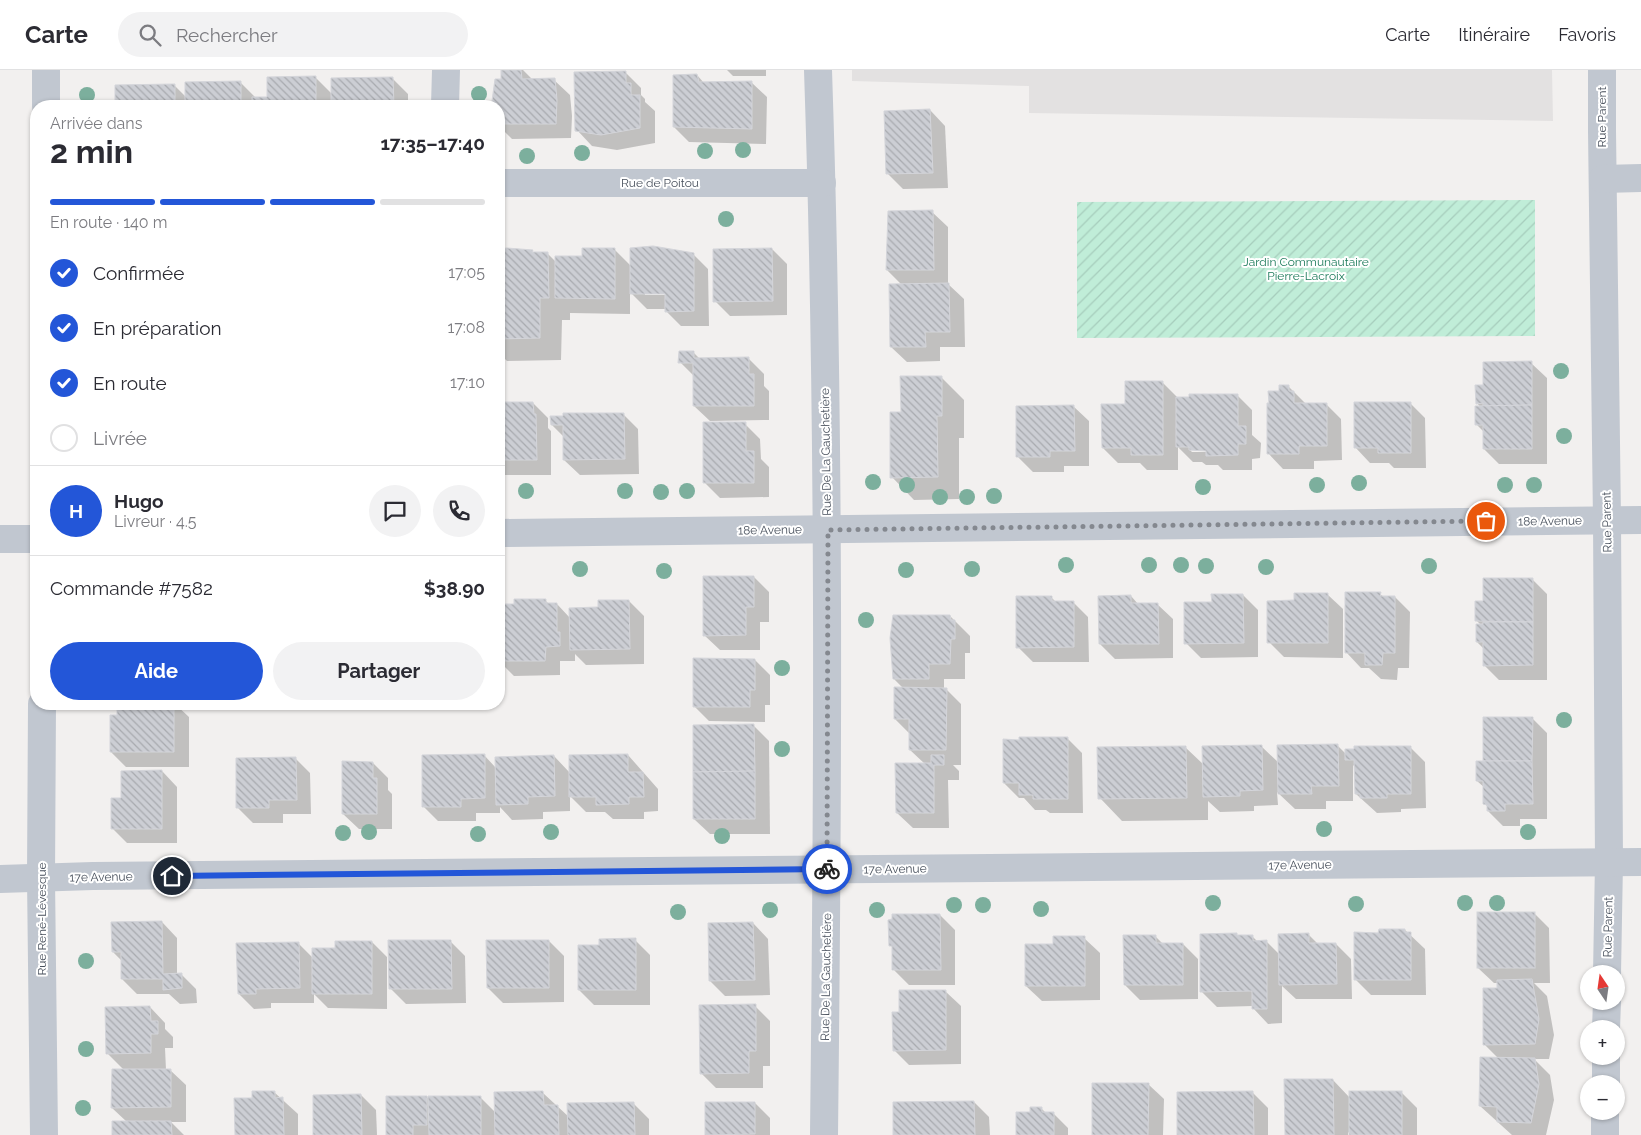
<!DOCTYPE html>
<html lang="fr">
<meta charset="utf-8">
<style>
:root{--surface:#fff;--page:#f2f2f3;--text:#2b2b33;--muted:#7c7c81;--line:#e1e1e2;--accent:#2356d8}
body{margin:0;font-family:Raleway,sans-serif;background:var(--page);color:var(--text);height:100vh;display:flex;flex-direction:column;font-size:19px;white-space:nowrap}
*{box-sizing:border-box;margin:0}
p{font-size:16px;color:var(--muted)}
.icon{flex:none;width:28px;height:28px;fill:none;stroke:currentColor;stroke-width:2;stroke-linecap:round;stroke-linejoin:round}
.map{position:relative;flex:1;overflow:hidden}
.drawer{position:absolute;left:30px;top:30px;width:475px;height:610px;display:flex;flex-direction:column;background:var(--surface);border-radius:20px;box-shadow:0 1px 4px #0004}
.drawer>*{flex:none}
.needle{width:32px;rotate:347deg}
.fabs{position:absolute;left:1580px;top:895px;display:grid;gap:10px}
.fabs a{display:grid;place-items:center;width:45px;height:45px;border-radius:50%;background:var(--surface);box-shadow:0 1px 4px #0004;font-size:25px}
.pin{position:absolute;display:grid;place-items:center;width:42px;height:42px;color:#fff;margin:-21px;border:2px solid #fff;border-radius:50%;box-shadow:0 1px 5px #0007}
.courier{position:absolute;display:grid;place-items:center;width:50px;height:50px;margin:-25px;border:4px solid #2356d8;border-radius:50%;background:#fff;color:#222;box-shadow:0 1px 6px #0007}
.overview em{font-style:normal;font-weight:700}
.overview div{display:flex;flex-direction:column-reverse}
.overview{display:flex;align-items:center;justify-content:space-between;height:85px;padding:0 20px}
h1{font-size:32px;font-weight:700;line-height:38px}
.bar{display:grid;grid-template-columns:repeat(4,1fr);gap:8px 5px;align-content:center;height:60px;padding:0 20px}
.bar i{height:6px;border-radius:4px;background:var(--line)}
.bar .current{background:var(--accent)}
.bar p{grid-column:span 4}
.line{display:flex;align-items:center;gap:12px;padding:0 20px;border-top:1px solid var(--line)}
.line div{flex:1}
.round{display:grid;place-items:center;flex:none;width:52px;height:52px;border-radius:26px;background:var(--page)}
ol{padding:0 20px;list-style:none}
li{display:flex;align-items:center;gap:15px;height:55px}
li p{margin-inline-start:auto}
li .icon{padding:5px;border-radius:50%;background:var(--accent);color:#fff;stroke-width:4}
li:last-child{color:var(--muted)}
li i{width:28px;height:28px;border:2px solid var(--line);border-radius:50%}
.action{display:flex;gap:10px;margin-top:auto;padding:10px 20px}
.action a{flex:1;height:58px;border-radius:30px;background:var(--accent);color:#fff;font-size:20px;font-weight:700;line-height:58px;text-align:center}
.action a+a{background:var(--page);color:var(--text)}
header{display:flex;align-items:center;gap:30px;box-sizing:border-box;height:70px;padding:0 25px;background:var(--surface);border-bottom:1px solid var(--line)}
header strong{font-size:24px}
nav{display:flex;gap:28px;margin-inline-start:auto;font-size:18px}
.search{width:350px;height:45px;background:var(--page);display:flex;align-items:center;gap:12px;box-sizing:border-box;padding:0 18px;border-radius:28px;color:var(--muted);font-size:19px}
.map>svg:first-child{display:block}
.education{fill:#e3e1e1}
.garden{fill:url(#garden-furrows)}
.shadow{fill:#0003;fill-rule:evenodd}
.building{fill:url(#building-back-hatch);stroke:#d4d5da}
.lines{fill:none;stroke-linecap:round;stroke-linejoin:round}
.street{stroke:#c1c7d0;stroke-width:28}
.tree{fill:#7caf9d}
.done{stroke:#84888f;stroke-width:5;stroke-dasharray:0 9}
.route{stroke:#2356d8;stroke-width:6}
.labels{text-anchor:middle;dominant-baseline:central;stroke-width:4;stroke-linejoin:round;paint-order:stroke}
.street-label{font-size:12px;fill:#48505c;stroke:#fff}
.park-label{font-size:12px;fill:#1c7a5a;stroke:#fff}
</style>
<header>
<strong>Carte</strong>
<div class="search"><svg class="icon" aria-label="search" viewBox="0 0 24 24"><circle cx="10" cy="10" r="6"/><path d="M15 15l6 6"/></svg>Rechercher</div>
<nav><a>Carte</a><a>Itinéraire</a><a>Favoris</a></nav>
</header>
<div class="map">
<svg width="1641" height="1065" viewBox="0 0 1641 1065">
<defs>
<pattern id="garden-furrows" width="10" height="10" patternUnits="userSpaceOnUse" patternTransform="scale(1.25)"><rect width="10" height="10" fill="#c0edd8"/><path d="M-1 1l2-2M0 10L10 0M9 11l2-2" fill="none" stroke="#a6cdbc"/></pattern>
<pattern id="building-back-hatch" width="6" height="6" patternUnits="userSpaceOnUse" patternTransform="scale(1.25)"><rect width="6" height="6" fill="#ccced4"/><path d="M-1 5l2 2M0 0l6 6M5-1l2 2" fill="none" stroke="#a8aaaf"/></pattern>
</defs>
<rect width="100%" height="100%" fill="#f2f0ef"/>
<!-- education -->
<path class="education" d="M852 0H1552L1553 51 1029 43V16L852 11Z"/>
<!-- garden -->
<path class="garden" d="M1535 130V266L1077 268V132Z"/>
<!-- shadow -->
<g class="shadow">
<path d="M502 0H523L533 10H554L570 25 572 46 571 68 512 69 499 56V36H494V31L502 11Z"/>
<path d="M727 0H766V6H733Z"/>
<path d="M625 2 641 18V25L645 29V32L655 41V73L617 80 592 76 577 60Z"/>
<path d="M697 5 704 13 751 12 767 27 766 74 689 72 674 57Z"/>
<path d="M315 7 333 25 393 9 408 24V36H117L116 16 174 15 186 27 241 13 256 28H269Z"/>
<path d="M930 40 945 56 948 118 903 119 888 104Z"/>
<path d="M932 142 948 157V214L964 229 965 277H940V291L907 292 891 277 902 215 887 200Z"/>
<path d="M507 179 532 181 535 184H548L556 192 615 180 631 196 693 184 708 199 709 256H681L666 241V239H647L630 222V244L570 243V250H562L561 290 507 291 499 283V180ZM671 222V225H645V223Z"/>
<path d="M772 179 787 194V245L730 246 715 231Z"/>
<path d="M694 283 700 289 748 288 764 304V316L769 321V350L710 351 694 336V306L680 292Z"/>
<path d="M1531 293 1547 308V394H1499L1484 379V362L1476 354 1481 338 1477 333 1484 316Z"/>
<path d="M942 308 964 330V368H959V429L914 430 892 407 902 343Z"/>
<path d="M1162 312 1178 328 1237 325 1252 340V365L1261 373 1260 388 1252 389V400H1223L1218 395H1206L1202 392H1193L1178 377V400H1147L1140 393H1118L1103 378 1126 335ZM1189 379 1213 380 1212 382H1192Z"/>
<path d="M1288 316 1306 334H1326L1341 349 1342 390 1314 391V399H1283L1268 383 1280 322Z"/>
<path d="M533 333 548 348V358L551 361V405H499V342L502 345Z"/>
<path d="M1410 333 1425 348 1426 398H1394L1389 393H1370L1355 377Z"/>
<path d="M1073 336 1089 351V396H1064V402H1033L1018 387Z"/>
<path d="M623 344 638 359 639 404 580 405 564 390V367L552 355Z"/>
<path d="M745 354 760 369 761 389 769 397V427L720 428 704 412Z"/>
<path d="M754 507 769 522V552H760V580H720L704 565Z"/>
<path d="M1532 509 1547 524V610H1499L1484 595V579L1477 572 1481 555 1476 550 1484 532Z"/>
<path d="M1327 524 1343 539V588L1284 587 1269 572 1296 532Z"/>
<path d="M1380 524 1384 527H1395L1410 542 1409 598H1398L1397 610 1381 609 1369 598H1361L1346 582Z"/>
<path d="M1243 525 1258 540V587L1201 588 1186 573 1213 533Z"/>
<path d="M1131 526 1138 534H1157L1173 549V588L1115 589 1100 574Z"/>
<path d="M1051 527 1056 532H1073L1088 547 1089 592H1033L1018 577Z"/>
<path d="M545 530 549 534H557L570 548 629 531 644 546V594L586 595 575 584V591H560V605L514 606 499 591V535H516Z"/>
<path d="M950 546 970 566V583H965V609H944V619H946L961 634V695H953L959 701V710H948L949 758H913L897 743 925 694 910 680V664L895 649 904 619 894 609Z"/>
<path d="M755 590 770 605V635H765V652L709 651 694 636Z"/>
<path d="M118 634H175L189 647V697H126L111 682 118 646Z"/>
<path d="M1532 648 1547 663V749H1520V756H1503L1488 741V737L1485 734V718L1477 711 1484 692Z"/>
<path d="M754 656 769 671 770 764H710L694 749Z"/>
<path d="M1067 668 1082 683 1083 743H1050L1046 740H1035L1024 728H1019L1004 713 1020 672Z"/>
<path d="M1337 675 1346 684 1410 677 1425 692 1426 738 1401 739V742L1377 743 1356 724V698L1353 695V731H1326V739H1295L1277 722 1278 735 1254 736V741L1220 742 1208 731V750L1122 751 1100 728 1185 677 1204 695 1261 676 1279 693Z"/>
<path d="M484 685 496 698 554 686 570 703 628 685 658 719V741L644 742V749H613L605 742H586L570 726V741L543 742V749L512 750 500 737V743H476V751H438L423 736Z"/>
<path d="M295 688 310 703 311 744H283V753H253L238 738Z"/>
<path d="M373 693 388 708V720L392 724V759H359L343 744Z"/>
<path d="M162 701 177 717V773H127L112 758Z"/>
<path d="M1534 843 1549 858 1550 913H1534L1547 926 1554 965 1549 989H1534L1550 1005 1554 1030 1546 1065H1512L1480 1036 1499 989 1484 974 1498 919V913H1494L1478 898Z"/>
<path d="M940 845 955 860V915H909L894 900V879L890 875Z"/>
<path d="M162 852 177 868V904H181L196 919 197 933 180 934 169 924H137L122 909V891L113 882Z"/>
<path d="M753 853 768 869 770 925 725 926 710 911Z"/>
<path d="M1405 860 1425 879 1426 925H1371L1356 910 1379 864Z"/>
<path d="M1309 865 1318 874H1336L1351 889 1352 929H1296L1282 916V953L1268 954 1253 938V936L1217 937 1202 922 1238 867 1252 866 1258 872 1266 871 1280 885Z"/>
<path d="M1155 866 1163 874H1183L1198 889V929L1140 930 1125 915Z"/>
<path d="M1084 868 1100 883V930L1042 931 1026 916 1054 875Z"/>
<path d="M635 870 650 885V935H594L579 920 600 876Z"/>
<path d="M450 871 465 886 466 933 406 934 391 919Z"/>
<path d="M549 871 564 886V932L503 933 488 918Z"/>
<path d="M372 872 387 887V939L328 938 314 924V933H271V938L254 939 239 924 298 873 313 888 336 879Z"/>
<path d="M945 921 961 936V994L909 995 894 980 900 944Z"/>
<path d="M755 936 770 951V996H763V1018H716L701 1003Z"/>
<path d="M150 937 165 953V959L173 967V978H165L166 1000H170L186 1015V1052H171L184 1065H113L127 1052 112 1038 124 1000 107 983Z"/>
<path d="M1333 1010 1350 1028 1401 1022 1417 1038V1065H1351L1348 1062V1065H1286Z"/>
<path d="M1148 1014 1164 1029 1163 1065H1093Z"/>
<path d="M274 1022 298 1044V1065H236L254 1029Z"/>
<path d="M543 1023 569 1047 634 1034 649 1049V1065H388L427 1027 430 1030 480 1027 496 1043Z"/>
<path d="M1253 1023 1268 1038V1065H1178Z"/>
<path d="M361 1025 376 1040 377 1065H315Z"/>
<path d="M974 1032 989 1047 990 1065H895Z"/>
<path d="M706 1033H755L770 1048V1065H706Z"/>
<path d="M1041 1038 1046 1043H1053L1068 1058V1065H1017L1031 1043Z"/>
</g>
<!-- building -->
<g class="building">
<path d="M501 0H521L522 9 555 8 557 30 556 54H499V36H493L492 31 495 9H501Z"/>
<path d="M626 1V13H631V25H640V58L601 65 575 61 574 2Z"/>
<path d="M697 4 699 12 752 11V59L673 57V5Z"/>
<path d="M316 6V36H252V27H267V7Z"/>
<path d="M393 7 394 36H331V8Z"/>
<path d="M241 11V36H185V12Z"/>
<path d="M175 14V36H115V15Z"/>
<path d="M930 39 933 103 886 104 884 41Z"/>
<path d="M933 140 934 200H886L888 141Z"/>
<path d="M653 176 694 183V241L665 242V224H630V178Z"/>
<path d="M507 178 533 180 532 182H548L549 228H540V268L499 269V179Z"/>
<path d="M582 178H615V229L555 228V186H582Z"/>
<path d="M772 178 773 231 713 232V179Z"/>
<path d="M949 213 950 262H925L926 277H890L889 214Z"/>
<path d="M679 281H694V288L749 287V304H754V336H693V293H678Z"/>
<path d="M1532 291V335L1483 336V333L1476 334 1475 315H1483V292Z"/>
<path d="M900 306H942V346H937L938 407 890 408V342H901Z"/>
<path d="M1125 311H1163V385H1131V378H1102L1101 334H1125Z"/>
<path d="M1279 315H1289V321H1294V333H1327V376H1299V384H1267V333H1269L1268 321H1279Z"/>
<path d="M1189 324H1238V356H1246V374H1238V385L1206 386V381L1189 380V377H1176V327H1189Z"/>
<path d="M505 332H533L534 344H536L537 390H499V344H505Z"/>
<path d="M1354 332H1411V383H1378V378H1354Z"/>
<path d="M1074 335 1075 381H1050V387H1016V336Z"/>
<path d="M1532 335V379H1483V355H1475V336Z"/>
<path d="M563 343H624L625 389 563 390V355H551L550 346H563Z"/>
<path d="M703 352H746V381H754V413H703Z"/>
<path d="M703 506H754V537H746V565L703 566Z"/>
<path d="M1483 508H1533V552L1475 551V531H1483Z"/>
<path d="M1345 522H1381L1380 526H1395V583H1383L1382 595H1365V583H1345Z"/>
<path d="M1294 523H1328V573H1267V531L1294 530Z"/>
<path d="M1211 524H1243L1244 573 1184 574V532H1212Z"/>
<path d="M1131 525V533H1158L1159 574H1099L1098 526Z"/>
<path d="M1016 526H1052V531H1074V577L1016 578Z"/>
<path d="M514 529H546V533H557V562H560V576L546 577 545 591H499V534H514Z"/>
<path d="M598 530H629L630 579 570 580 569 538 598 537Z"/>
<path d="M893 545H950L951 550H955V569H951L950 594H929V609H893L890 568Z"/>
<path d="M1483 552H1533V595L1483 596V572H1476V554H1483Z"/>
<path d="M693 588 755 589V620H750V637H693Z"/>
<path d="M894 617 947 618 946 680H909V649H894Z"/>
<path d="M117 634H174V682H110V645H117Z"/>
<path d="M1483 647H1533L1532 691H1483Z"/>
<path d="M754 654 755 701 693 702V655Z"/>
<path d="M1019 667H1068V729H1033V725H1019V713H1003V669L1019 670Z"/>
<path d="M1338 674 1339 716H1311L1312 724H1278L1277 675Z"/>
<path d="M1262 675 1263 720 1240 721V726L1203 727 1202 676Z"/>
<path d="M1186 676 1187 728 1098 729 1097 677Z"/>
<path d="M1354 676H1411V724H1387V728H1360V724H1355L1354 690H1345V679H1354Z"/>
<path d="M485 684V728L461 729V737H422V685Z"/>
<path d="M628 684V702H643L644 727H629V734L596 735V727H569V685Z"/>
<path d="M554 685 555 726 528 727V734L496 735 495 687Z"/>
<path d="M931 685H944V695H934V743H896L895 693H931Z"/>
<path d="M296 687 297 730H269V738H236V688Z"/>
<path d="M342 691 373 692V708H377V744H342Z"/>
<path d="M1476 691H1532L1533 734H1505V741H1487V735L1483 734V711H1476Z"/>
<path d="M162 700V759H111V728H121V701Z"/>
<path d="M755 701V749H693V702Z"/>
<rect x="1477" y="842" width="58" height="56"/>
<path d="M892 844H940L941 900H892V876H889L888 850 892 849Z"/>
<path d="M162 851 163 904 182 903V918L163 920V909H121V882H112L111 852Z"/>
<path d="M753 852 755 910 709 911 708 853Z"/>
<path d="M1379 859H1405V862H1411V910H1354V862L1378 863Z"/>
<path d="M1237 863V865H1253V871L1267 870V939H1252V921L1200 922V864Z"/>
<path d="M1309 863V873H1336L1337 914 1279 915 1278 864Z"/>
<path d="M1123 865H1156V873H1183V915H1124Z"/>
<path d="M1053 866H1085V916H1025V874H1053Z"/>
<path d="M636 868V920H578V875H599V869Z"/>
<path d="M388 870H451L452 919H389Z"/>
<path d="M486 870H549V918H487Z"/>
<path d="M335 871H372V924H312V878H335Z"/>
<path d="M299 872 300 918 256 919V924H238L236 873Z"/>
<path d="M1532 909 1539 949 1535 974 1483 975V918H1497V910Z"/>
<path d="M899 920H946V980L893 981 892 942H899Z"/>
<path d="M756 934V981H749V1003L700 1004 699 935Z"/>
<path d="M150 936 151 951H158V964H151V983L106 984 105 937Z"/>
<path d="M1480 987 1535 988 1539 1014 1531 1053 1497 1052V1037L1479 1036Z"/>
<path d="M112 999H171V1037L111 1038Z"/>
<path d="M1284 1009H1333L1334 1065H1285Z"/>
<path d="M1092 1013H1149L1148 1065H1092Z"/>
<path d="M252 1021H275V1028L283 1027 284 1065H235L234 1028H252Z"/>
<path d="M543 1021 544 1035H558L559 1065H495L494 1022Z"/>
<path d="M1253 1021 1254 1065H1177V1022Z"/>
<rect x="1349" y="1021" width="53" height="44"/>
<path d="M361 1024 362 1065H313V1025Z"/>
<path d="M386 1026H427V1055H413V1065H386Z"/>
<path d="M428 1026H481V1065H429Z"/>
<path d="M974 1031 975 1065H893V1032Z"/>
<path d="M634 1032 635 1065H568L567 1033Z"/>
<path d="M705 1032H755V1064L705 1065Z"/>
<path d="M1030 1037H1042V1042H1054V1065H1016V1042H1030Z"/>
<path d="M112 1051H171L172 1065H112Z"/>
</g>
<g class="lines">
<!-- street -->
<g class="street">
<path d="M46 0V36"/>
<path d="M818 0C830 355 828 710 824 1065"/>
<path d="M1602 0V61L1607 450 1609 792 1607 904"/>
<path d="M445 36 446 0"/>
<path d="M1603 109 1641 108"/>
<path d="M499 113H822"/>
<path d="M499 463 1641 450"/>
<path d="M0 469H36"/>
<path d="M42 634 41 808 44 1065"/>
<path d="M0 809 93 806 1641 792"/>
<path d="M1606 959 1607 931"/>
<path d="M1606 1014V986"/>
<path d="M1605 1065V1041"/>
</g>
</g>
<!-- trees -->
<g class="tree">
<circle cx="479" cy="24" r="8"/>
<circle cx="87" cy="25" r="8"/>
<circle cx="743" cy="80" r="8"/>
<circle cx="705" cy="81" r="8"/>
<circle cx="582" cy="83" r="8"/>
<circle cx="527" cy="86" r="8"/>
<circle cx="726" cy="149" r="8"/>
<circle cx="1561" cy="301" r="8"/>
<circle cx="1564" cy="366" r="8"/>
<circle cx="873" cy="412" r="8"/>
<circle cx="1359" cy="413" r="8"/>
<circle cx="907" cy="415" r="8"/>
<circle cx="1317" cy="415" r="8"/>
<circle cx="1505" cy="415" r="8"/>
<circle cx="1534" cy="415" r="8"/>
<circle cx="1203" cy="417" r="8"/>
<circle cx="526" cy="421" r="8"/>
<circle cx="625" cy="421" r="8"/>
<circle cx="687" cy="421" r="8"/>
<circle cx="661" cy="422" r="8"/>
<circle cx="994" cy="426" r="8"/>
<circle cx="940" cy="427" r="8"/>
<circle cx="967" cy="427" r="8"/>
<circle cx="1066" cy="495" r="8"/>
<circle cx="1149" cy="495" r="8"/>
<circle cx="1181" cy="495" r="8"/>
<circle cx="1206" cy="496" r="8"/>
<circle cx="1429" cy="496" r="8"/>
<circle cx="1266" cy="497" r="8"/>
<circle cx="580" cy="499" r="8"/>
<circle cx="972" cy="499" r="8"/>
<circle cx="906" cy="500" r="8"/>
<circle cx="664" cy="501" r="8"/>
<circle cx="866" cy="550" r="8"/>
<circle cx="782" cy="598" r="8"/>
<circle cx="1564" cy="650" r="8"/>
<circle cx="782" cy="679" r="8"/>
<circle cx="1324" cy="759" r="8"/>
<circle cx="369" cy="762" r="8"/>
<circle cx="551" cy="762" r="8"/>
<circle cx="1528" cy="762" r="8"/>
<circle cx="343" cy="763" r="8"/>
<circle cx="478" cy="764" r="8"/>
<circle cx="722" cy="766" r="8"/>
<circle cx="1213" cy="833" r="8"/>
<circle cx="1465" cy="833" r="8"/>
<circle cx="1497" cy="833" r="8"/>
<circle cx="1356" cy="834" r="8"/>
<circle cx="954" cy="835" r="8"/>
<circle cx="983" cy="835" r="8"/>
<circle cx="1041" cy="839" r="8"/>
<circle cx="770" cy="840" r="8"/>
<circle cx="877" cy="840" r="8"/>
<circle cx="678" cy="842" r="8"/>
<circle cx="86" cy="891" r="8"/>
<circle cx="86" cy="979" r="8"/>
<circle cx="83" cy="1038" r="8"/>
</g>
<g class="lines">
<!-- done -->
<path class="done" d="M827 799 828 460 1486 451"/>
<!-- route -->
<path class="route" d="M172 806 827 799"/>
</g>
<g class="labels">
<!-- street labels -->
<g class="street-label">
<text transform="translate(1602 47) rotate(-90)">Rue Parent</text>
<text x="660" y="113">Rue de Poitou</text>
<text transform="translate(826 382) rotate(-91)">Rue De La Gauchetière</text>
<text transform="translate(1550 451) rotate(-1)">18e Avenue</text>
<text transform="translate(1607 452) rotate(-91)">Rue Parent</text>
<text transform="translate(770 460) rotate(-1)">18e Avenue</text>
<text transform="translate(1300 795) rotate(-1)">17e Avenue</text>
<text transform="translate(895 799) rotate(-1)">17e Avenue</text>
<text transform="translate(101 807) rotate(-1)">17e Avenue</text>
<text transform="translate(42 849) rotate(-90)">Rue René-Lévesque</text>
<text transform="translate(1608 857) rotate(-89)">Rue Parent</text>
<text transform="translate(826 907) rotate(-89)">Rue De La Gauchetière</text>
</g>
<!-- park labels -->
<g class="park-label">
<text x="1306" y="192">Jardin Communautaire<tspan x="1306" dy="14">Pierre-Lacroix</tspan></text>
</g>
</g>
</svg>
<div class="fabs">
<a><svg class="needle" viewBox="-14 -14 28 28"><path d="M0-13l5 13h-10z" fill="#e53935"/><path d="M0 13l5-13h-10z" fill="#7c7c81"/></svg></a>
<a>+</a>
<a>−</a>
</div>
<div class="pin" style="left:1486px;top:451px;background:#ea580c"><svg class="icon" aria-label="bag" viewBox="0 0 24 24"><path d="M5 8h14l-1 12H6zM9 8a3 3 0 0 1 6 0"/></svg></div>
<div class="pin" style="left:172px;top:806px;background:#1f2937"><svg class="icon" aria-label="home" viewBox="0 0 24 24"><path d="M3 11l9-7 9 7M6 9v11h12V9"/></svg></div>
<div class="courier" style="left:827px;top:799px"><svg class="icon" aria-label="bike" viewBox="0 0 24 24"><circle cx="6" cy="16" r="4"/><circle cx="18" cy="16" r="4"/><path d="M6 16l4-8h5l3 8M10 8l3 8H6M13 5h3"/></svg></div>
<section class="drawer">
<div class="overview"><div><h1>2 min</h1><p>Arrivée dans</p></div><em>17:35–17:40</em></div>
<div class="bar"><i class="current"></i><i class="current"></i><i class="current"></i><i></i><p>En route · 140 m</p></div>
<ol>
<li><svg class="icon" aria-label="check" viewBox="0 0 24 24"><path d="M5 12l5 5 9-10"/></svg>Confirmée<p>17:05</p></li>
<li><svg class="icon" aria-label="check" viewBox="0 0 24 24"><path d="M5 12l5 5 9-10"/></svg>En préparation<p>17:08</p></li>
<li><svg class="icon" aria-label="check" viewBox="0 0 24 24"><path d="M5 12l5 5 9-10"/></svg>En route<p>17:10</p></li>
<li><i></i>Livrée</li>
</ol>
<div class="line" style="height:90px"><b class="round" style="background:var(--accent);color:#fff">H</b><div><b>Hugo</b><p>Livreur · 4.5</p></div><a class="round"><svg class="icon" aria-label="chat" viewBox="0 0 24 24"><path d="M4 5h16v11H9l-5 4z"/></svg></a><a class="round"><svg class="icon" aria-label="phone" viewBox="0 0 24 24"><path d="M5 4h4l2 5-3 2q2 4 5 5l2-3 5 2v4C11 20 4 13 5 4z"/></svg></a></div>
<div class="line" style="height:65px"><div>Commande #7582</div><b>$38.90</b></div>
<div class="action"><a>Aide</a><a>Partager</a></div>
</section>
</div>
